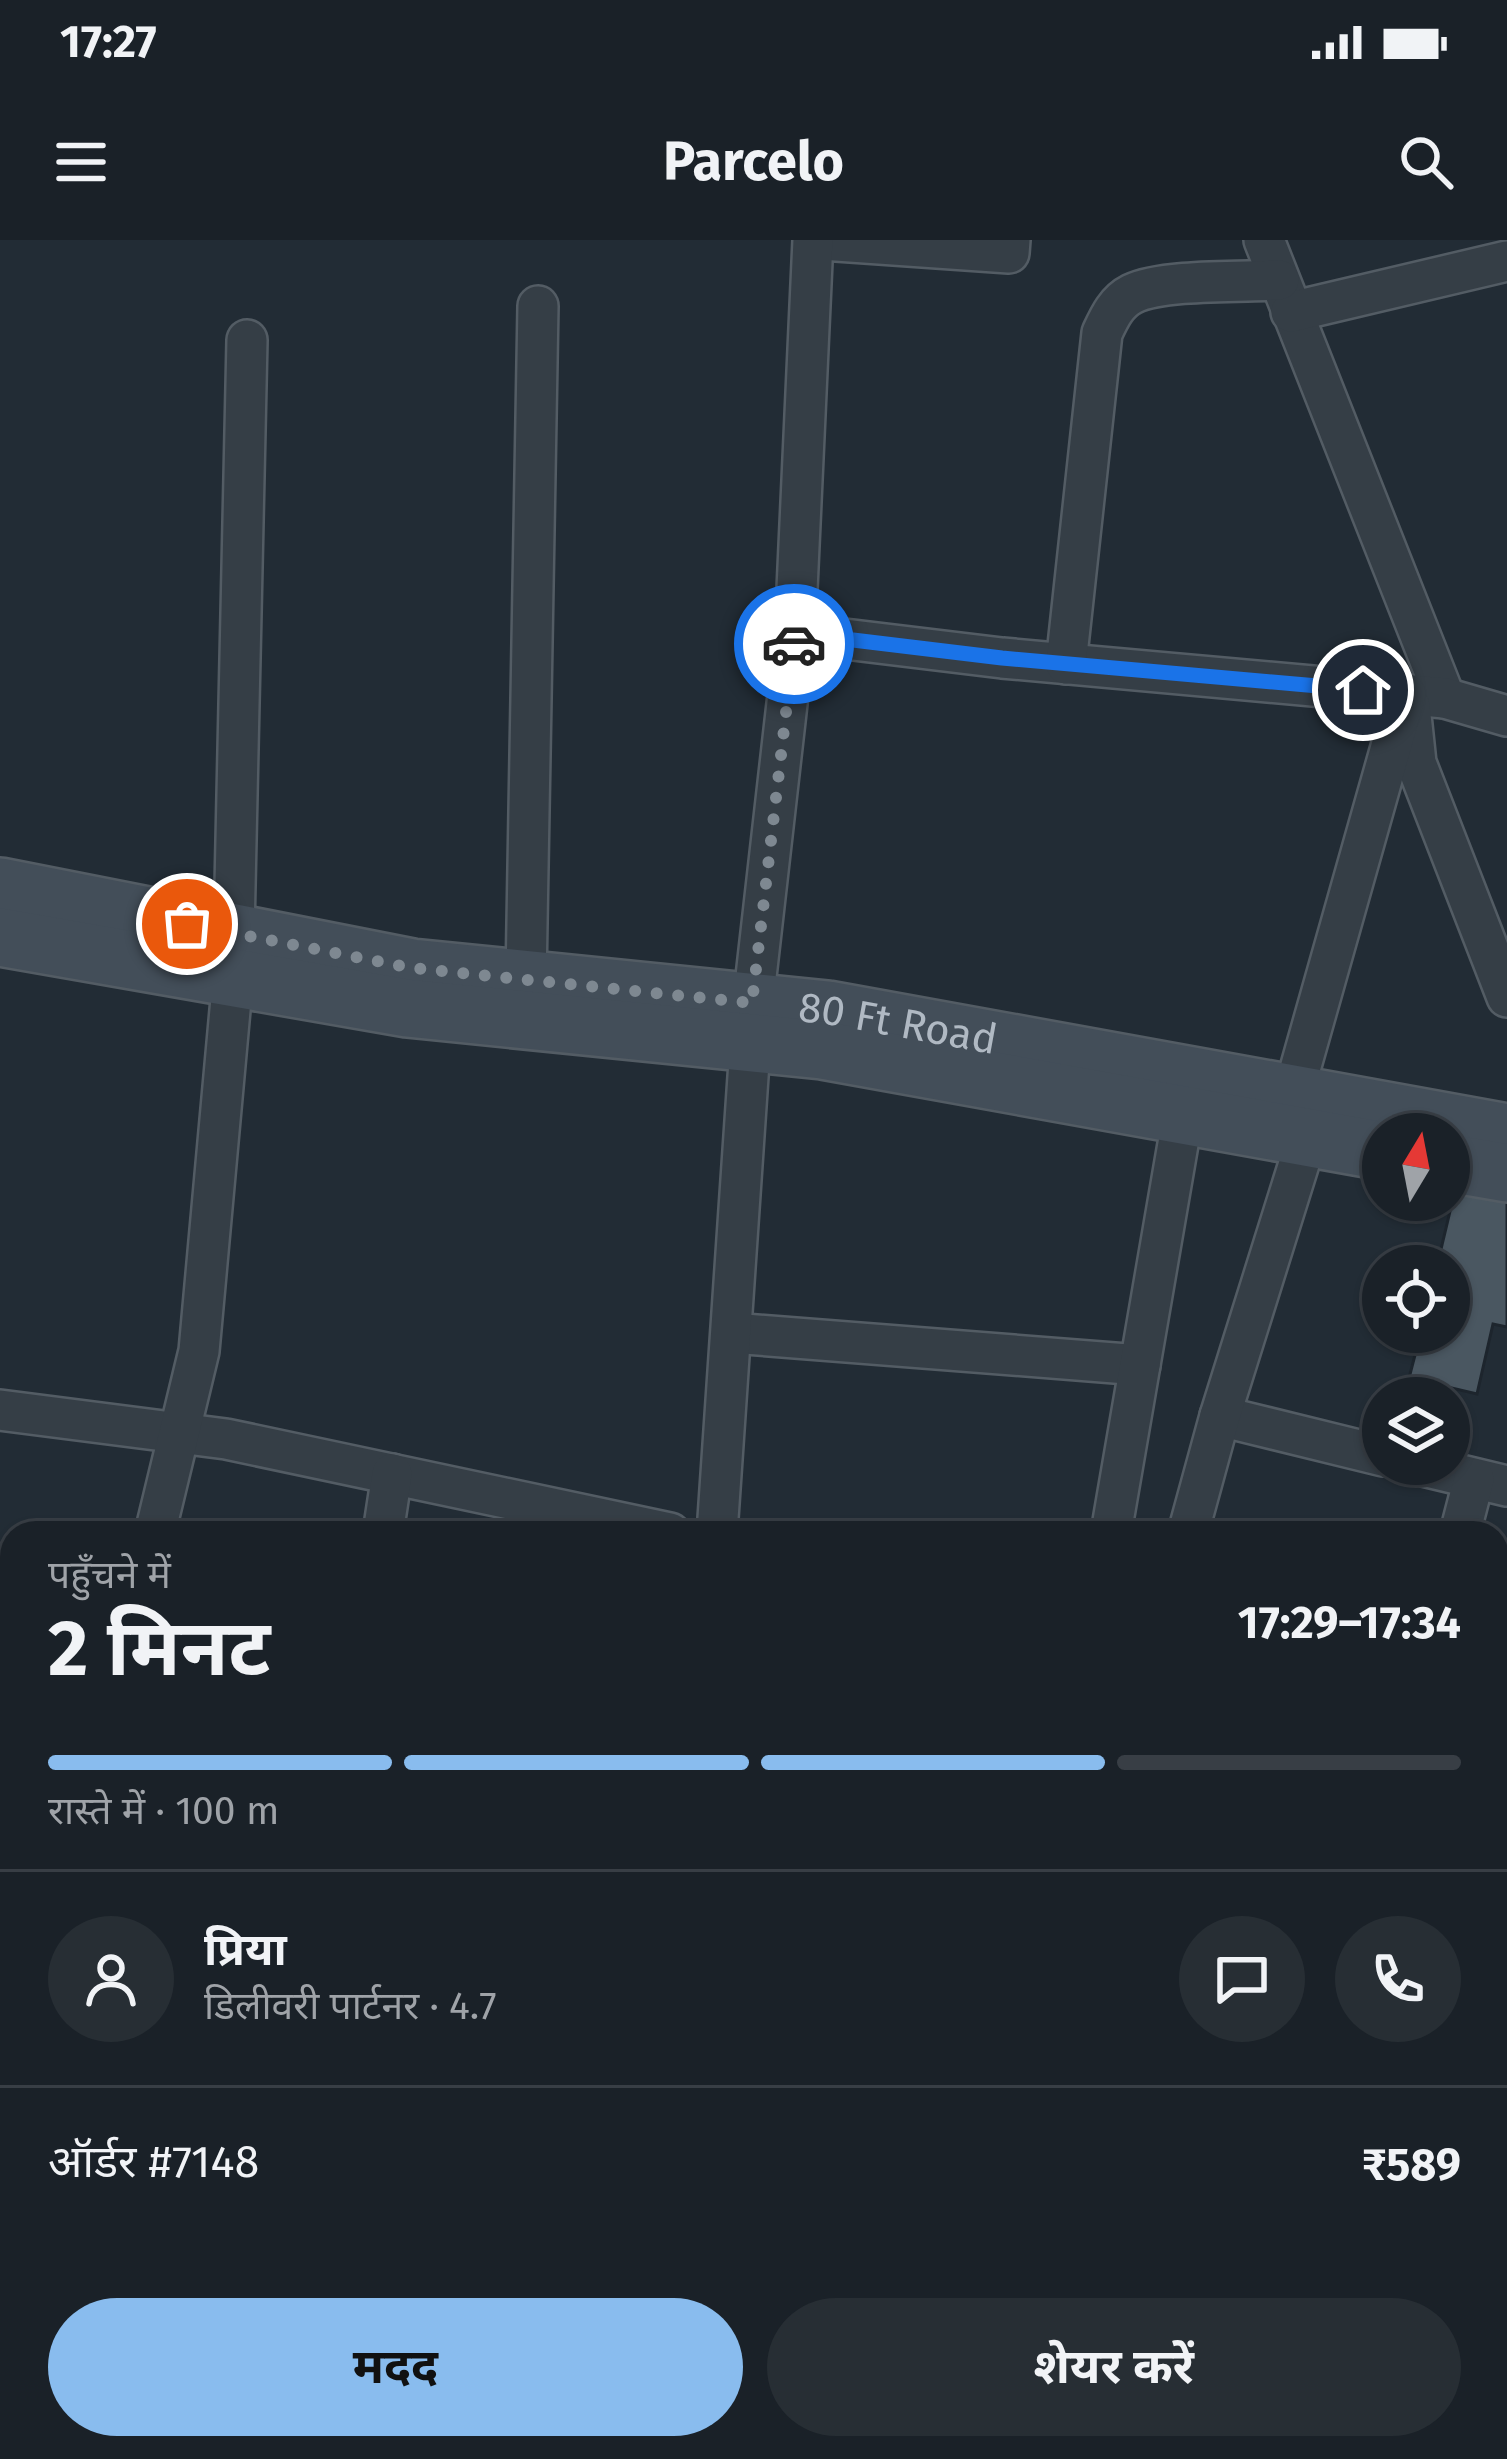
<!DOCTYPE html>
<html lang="hi">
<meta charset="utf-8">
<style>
:root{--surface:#1a2128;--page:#272e34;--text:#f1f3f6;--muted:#9fa3a8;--line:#383e45;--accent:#89bcee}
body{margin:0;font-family:"Fira Sans","Noto Sans Devanagari",sans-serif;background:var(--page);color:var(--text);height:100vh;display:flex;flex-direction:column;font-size:45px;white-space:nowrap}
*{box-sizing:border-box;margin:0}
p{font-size:39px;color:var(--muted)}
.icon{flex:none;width:66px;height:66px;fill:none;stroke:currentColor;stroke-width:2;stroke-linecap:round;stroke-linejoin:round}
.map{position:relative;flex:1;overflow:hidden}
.details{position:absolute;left:0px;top:1281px;width:1509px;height:939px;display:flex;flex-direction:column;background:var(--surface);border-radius:36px 36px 0 0;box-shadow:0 3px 9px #0004,0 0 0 3px var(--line)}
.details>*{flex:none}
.needle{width:78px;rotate:10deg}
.tools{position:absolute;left:1362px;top:873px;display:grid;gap:24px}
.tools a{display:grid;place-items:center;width:108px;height:108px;border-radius:50%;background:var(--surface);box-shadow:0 3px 9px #0004,0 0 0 3px var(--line);font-size:60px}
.pin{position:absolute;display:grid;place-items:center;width:102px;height:102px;color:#fff;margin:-51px;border:6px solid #fff;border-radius:50%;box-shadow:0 3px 12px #0007}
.courier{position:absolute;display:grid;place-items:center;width:120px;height:120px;margin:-60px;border:9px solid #1a73e8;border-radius:50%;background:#fff;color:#222;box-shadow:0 3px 15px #0007}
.headline em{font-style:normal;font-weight:700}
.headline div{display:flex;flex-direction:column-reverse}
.headline{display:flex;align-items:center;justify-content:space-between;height:204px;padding:0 48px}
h1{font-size:78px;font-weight:700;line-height:90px}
.bar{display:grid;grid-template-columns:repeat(4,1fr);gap:18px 12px;align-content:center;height:144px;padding:0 48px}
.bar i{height:15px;border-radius:9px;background:var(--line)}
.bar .current{background:var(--accent)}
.bar p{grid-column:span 4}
.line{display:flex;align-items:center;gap:30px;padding:0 48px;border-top:3px solid var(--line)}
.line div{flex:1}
.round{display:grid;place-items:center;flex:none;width:126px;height:126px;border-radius:63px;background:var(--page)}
.cta{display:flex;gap:24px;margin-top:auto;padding:24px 48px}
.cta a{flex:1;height:138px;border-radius:72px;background:var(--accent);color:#111;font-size:48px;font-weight:700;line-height:138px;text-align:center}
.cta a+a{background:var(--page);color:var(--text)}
.status{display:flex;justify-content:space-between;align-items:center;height:84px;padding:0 60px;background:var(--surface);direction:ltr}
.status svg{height:33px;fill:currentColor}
header{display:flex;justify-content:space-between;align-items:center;height:156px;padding:0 48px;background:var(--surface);font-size:54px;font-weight:700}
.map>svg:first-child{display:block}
.building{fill:#4a5761;stroke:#1d252d;stroke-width:3}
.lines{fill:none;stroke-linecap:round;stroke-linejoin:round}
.street-casing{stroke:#535c64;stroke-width:44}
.secondary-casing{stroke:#535c64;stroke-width:62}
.street{stroke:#353e46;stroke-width:39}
.secondary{stroke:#434e59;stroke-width:57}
.done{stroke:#7e8891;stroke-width:12;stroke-dasharray:0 21.6}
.route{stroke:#1a73e8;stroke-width:15}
.labels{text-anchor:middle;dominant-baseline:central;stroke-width:12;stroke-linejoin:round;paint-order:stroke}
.street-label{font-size:42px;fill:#b0b9c3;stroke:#1b232a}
</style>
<div class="status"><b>17:27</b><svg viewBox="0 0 49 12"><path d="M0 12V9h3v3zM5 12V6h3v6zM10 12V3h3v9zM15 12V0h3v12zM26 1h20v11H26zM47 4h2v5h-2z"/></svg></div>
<header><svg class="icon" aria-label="menu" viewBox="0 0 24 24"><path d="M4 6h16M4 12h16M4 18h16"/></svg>Parcelo<svg class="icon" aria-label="search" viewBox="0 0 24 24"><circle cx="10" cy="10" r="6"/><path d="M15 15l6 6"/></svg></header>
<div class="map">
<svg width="1507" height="2219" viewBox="0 0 1507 2219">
<rect width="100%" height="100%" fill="#222c35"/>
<!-- building -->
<path class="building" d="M1457 942 1507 954V1087L1493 1084 1477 1154 1409 1138 1421 1092H1449V1026H1437Z"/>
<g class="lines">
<defs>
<g id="street">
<path d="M822 0 1009 13 1010 0"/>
<path d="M1264 0 1445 458"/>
<path d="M1291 72 1507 21"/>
<path d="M795 393 1002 418 1445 458 1507 476"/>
<path d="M1066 424 1102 93C1109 78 1116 62 1132 54 1162 39 1243 42 1279 40"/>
<path d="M1410 466 1416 523 1507 757"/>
<path d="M526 739 538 66"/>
<path d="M1293 854 1406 454"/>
<path d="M732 1093 1140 1125"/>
<path d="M0 1170 226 1199 670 1293"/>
<path d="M1220 1176 1383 1216"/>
<path d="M1415 1224 1507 1246"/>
<path d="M155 1293 199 1111 233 737 247 100"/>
<path d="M383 1293 392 1234"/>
<path d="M717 1293 753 763 795 393 813 0"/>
<path d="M1111 1293 1183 875"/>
<path d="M1188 1293 1220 1176 1307 898"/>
<path d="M1460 1293 1474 1239"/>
<path d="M0 1601 12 1605"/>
<path d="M1497 1880 1507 1881"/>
<path d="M1497 2122 1507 2125"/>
<path d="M136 2208 160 2219"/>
<path d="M82 2219 88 2208"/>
<path d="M404 2219 408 2208"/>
<path d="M702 2219 708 2208"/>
<path d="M990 2219 996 2208"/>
</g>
<g id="secondary">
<path id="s1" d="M0 647 412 728 828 770 1507 893"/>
<path d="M0 697 407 768 822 810 1383 911"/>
<path d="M1449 923 1507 933"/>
</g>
</defs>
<!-- street casing -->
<use href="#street" class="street-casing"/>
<!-- secondary casing -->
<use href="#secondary" class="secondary-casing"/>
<!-- street -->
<use href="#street" class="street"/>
<!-- secondary -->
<use href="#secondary" class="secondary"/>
</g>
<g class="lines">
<!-- done -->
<path class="done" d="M187 684 412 728 752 763 794 404"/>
<!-- route -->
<path class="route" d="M794 404 795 393 1002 418 1363 450"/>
</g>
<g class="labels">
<!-- street labels -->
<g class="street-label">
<text stroke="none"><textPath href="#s1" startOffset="909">80 Ft Road</textPath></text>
</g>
</g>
</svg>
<div class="tools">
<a><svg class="needle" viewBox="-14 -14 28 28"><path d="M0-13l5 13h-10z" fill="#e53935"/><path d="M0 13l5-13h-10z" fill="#9fa3a8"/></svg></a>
<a><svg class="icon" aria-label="locate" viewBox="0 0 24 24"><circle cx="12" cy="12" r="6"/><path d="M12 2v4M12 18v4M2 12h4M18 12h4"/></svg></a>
<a><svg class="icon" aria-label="layers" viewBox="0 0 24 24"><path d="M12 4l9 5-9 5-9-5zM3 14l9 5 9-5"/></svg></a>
</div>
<div class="pin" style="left:187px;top:684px;background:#ea580c"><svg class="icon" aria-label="bag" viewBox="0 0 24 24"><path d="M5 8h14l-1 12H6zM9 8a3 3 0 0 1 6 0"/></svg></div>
<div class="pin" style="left:1363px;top:450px;background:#1f2937"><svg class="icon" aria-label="home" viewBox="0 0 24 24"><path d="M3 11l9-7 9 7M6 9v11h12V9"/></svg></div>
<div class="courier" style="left:794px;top:404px"><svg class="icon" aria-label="car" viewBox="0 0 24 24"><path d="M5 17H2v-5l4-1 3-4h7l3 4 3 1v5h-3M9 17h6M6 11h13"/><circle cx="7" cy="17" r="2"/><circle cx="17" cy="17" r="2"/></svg></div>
<section class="details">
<div class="headline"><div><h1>2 मिनट</h1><p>पहुँचने में</p></div><em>17:29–17:34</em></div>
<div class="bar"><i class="current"></i><i class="current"></i><i class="current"></i><i></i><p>रास्ते में · 100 m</p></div>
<div class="line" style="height:216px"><a class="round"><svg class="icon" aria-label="person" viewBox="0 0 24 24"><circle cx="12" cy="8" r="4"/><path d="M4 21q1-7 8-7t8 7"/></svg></a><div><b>प्रिया</b><p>डिलीवरी पार्टनर · 4.7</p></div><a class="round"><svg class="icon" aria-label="chat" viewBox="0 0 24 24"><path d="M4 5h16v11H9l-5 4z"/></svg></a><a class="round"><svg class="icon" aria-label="phone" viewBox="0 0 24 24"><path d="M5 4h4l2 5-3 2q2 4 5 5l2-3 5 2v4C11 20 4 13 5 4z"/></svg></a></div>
<div class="line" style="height:156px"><div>ऑर्डर #7148</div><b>₹589</b></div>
<div class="cta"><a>मदद</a><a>शेयर करें</a></div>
</section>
</div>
